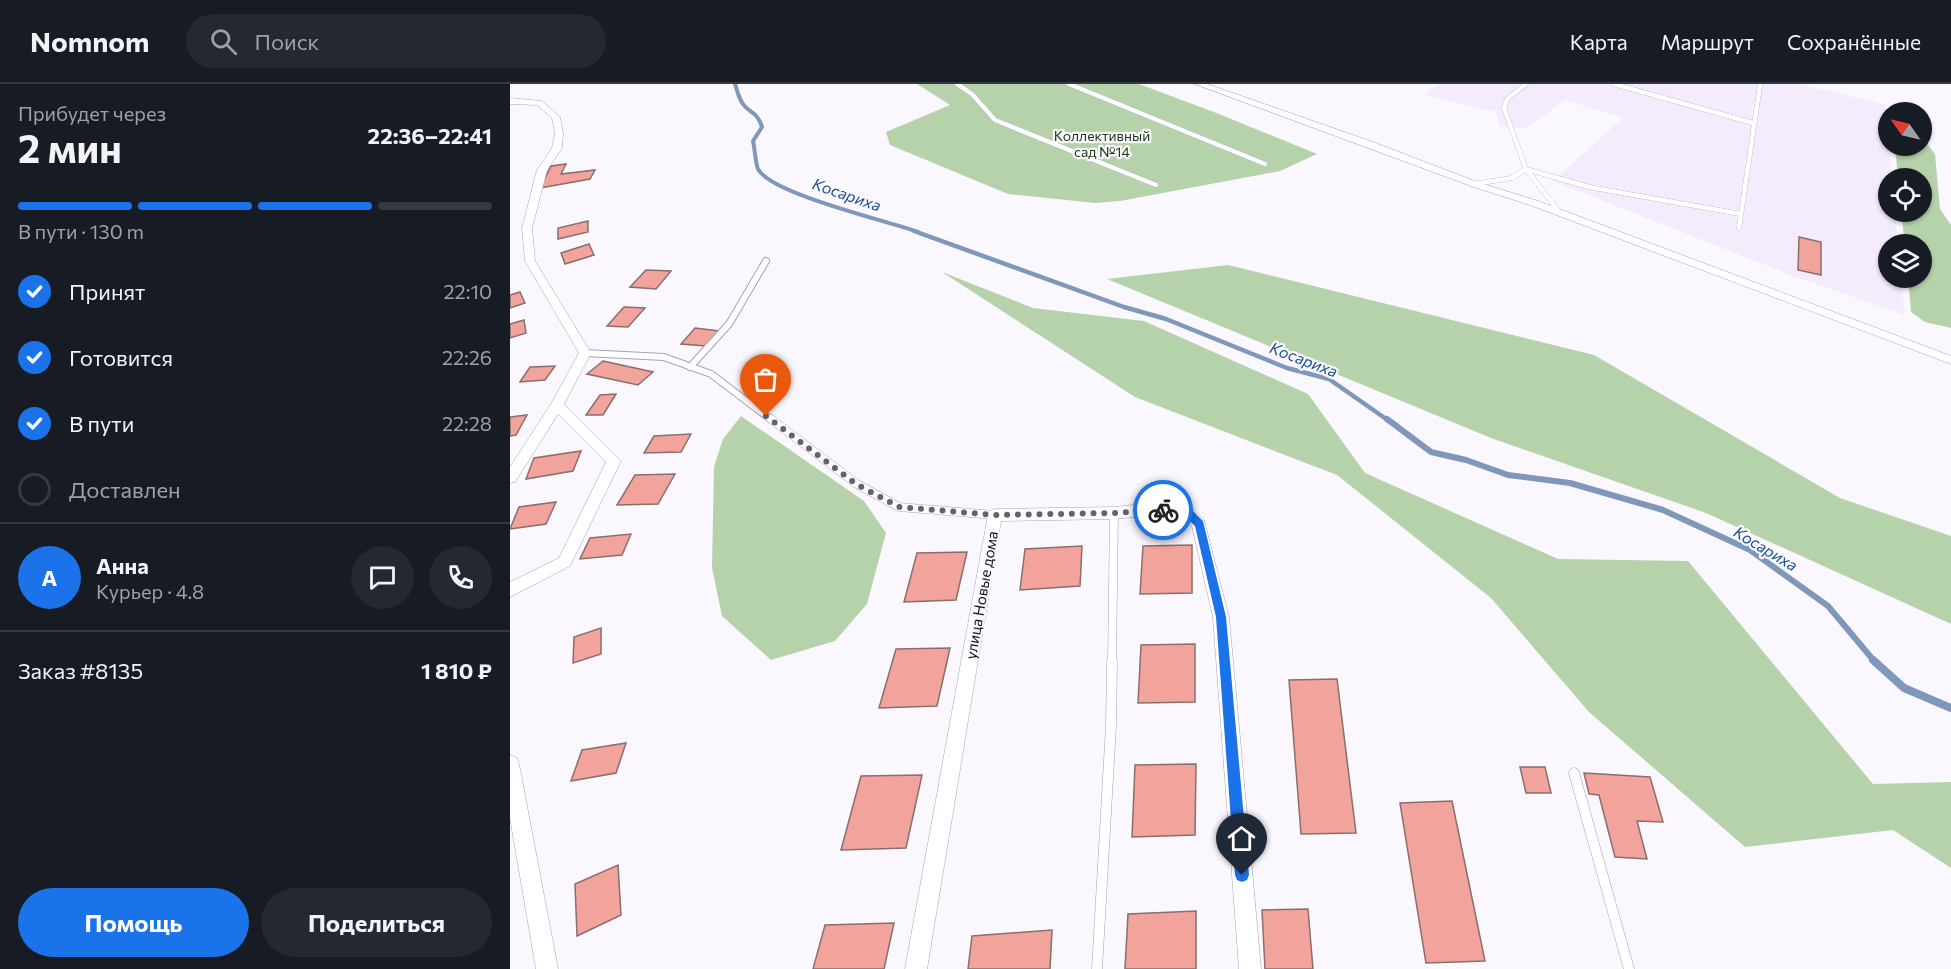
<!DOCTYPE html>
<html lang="ru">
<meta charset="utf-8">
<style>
:root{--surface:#171b24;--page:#242831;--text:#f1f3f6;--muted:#9ea1a6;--line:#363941;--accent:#1a73e8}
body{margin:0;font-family:Commissioner,sans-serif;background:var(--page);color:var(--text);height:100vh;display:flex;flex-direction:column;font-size:22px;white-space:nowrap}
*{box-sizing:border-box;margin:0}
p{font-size:20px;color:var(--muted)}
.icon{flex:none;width:33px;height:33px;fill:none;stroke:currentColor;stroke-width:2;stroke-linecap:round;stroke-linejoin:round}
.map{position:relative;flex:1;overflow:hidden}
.panel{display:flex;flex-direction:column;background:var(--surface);width:510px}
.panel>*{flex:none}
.needle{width:39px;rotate:304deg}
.buttons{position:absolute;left:1368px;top:18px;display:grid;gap:12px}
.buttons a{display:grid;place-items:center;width:54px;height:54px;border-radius:50%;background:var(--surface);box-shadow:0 2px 4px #0004;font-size:30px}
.pin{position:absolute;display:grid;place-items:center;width:51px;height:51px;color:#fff;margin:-62px -26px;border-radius:50% 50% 50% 0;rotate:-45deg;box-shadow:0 0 6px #0007}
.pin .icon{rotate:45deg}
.courier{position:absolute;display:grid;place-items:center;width:60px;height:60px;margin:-30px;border:4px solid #1a73e8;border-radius:50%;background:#fff;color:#222;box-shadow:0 2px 8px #0007}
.head em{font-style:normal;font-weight:700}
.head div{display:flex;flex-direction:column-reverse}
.head{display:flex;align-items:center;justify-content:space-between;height:102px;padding:0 18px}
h1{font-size:39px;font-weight:700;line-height:45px}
.bar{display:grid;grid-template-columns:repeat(4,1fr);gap:9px 6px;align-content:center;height:72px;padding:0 18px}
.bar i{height:8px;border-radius:4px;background:var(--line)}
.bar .on{background:var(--accent)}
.bar p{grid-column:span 4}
.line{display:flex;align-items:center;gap:15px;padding:0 18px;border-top:2px solid var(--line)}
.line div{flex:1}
.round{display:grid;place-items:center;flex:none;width:63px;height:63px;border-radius:32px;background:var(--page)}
ol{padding:0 18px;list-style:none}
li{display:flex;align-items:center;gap:18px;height:66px}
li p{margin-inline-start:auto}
li .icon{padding:6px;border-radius:50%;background:var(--accent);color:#fff;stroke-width:4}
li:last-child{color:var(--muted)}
li i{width:33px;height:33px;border:3px solid var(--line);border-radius:50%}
.primary-button{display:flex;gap:12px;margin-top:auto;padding:12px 18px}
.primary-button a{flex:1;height:69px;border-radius:36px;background:var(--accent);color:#fff;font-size:24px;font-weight:700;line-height:69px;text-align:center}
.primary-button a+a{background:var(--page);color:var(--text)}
header{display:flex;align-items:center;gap:36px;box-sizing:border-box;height:84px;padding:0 30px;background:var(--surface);border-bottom:2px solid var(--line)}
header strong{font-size:28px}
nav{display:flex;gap:33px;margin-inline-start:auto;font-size:21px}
.search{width:420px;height:54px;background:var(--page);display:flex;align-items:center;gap:15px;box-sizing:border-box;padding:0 21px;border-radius:33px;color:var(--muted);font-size:22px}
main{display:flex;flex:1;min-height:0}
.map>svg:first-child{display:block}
.industrial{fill:#f4ebfc}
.green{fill:#b6d2ab}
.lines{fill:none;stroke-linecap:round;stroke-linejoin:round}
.stream-far3{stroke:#7f97ba;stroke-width:4}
.stream-far2{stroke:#7f97ba;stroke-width:4.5}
.stream-far1{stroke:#7f97ba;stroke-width:6}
.stream{stroke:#7f97ba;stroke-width:8}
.building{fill:#f2a49c;stroke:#8a6e6b;stroke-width:1.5}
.lane-far3-casing{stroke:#a7a1ba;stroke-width:5}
.lane-far2-casing{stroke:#a7a1ba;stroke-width:8}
.lane-far1-casing{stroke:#a7a1ba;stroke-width:9}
.lane-casing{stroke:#a7a1ba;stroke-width:11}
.street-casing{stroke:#a7a1ba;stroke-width:1}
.lane-far3{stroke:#fff;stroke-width:4.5}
.lane-far2{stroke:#fff;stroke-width:6}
.lane-far1{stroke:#fff;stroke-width:8}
.lane{stroke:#fff;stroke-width:10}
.street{fill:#fff;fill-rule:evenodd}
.route{fill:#1a73e8}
.done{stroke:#64626a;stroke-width:6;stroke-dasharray:0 10.8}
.labels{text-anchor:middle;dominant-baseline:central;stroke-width:4.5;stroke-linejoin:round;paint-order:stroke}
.far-park-label{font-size:14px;fill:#1b370d;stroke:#faf8fe}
.street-label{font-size:15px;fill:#13111a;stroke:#faf8fe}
.water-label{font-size:16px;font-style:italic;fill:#1a5094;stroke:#faf8fe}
</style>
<header>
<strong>Nomnom</strong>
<div class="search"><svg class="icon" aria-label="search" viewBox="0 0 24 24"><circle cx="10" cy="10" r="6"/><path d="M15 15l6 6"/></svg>Поиск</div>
<nav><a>Карта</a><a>Маршрут</a><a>Сохранённые</a></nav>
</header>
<main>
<section class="panel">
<div class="head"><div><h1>2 мин</h1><p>Прибудет через</p></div><em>22:36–22:41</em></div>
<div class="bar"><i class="on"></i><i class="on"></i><i class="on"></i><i></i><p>В пути · 130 m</p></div>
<ol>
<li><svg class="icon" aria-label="check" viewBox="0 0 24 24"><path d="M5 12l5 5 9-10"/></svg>Принят<p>22:10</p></li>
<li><svg class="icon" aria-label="check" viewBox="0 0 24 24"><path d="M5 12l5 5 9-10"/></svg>Готовится<p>22:26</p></li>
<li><svg class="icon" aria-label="check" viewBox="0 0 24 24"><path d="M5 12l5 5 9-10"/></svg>В пути<p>22:28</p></li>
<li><i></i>Доставлен</li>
</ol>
<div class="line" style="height:108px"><b class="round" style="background:var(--accent);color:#fff">А</b><div><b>Анна</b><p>Курьер · 4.8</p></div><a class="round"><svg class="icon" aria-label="chat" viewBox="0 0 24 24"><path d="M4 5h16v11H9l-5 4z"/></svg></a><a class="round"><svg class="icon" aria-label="phone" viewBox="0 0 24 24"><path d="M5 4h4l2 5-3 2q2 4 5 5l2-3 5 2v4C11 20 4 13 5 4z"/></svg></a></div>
<div class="line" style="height:78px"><div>Заказ #8135</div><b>1 810 ₽</b></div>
<div class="primary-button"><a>Помощь</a><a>Поделиться</a></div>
</section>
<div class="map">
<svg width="1441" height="885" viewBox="0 0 1441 885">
<rect width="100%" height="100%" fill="#faf8fe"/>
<!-- industrial -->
<path class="industrial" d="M928 0H1290L1375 21 1382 94H1378V128H1385L1388 160H1378V194H1391L1395 231 1283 192 1043 97 1113 34 1055 16 1017 44 990 43 986 28 915 11Z"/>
<!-- green -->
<g class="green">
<path d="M407 0H629L709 30 807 70 770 87 610 117 585 119 498 110 380 61 376 48 440 21Z"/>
<path d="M1412 53 1425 70 1430 125 1441 141V244L1415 238 1401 228 1398 194H1412V160H1395L1391 128H1412V94H1388L1385 62H1412Z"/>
<path d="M718 181 1084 271 1330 414 1441 452V540L1196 429 981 354 597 195Z"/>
<path d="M432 188 523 224 634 237 798 310 855 389 1048 475 1178 477 1363 700 1441 698V784L1383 746 1235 763 1079 628 981 514 827 391 625 313Z"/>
<path d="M231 332 354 417 376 449 357 520 325 557 261 576 212 532 202 484 204 383 213 355Z"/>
</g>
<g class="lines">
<!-- stream-far3 -->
<path class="stream-far3" d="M225 0C227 6 229 15 233 20 239 29 248 28 252 43L243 57C245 65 245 77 248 85 261 110 378 137 408 148"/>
<!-- stream-far2 -->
<path class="stream-far2" d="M404 147 614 223 656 235 777 284 819 295 879 337"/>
<!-- stream-far1 -->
<path class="stream-far1" d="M877 335 921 368 956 376 998 391 1060 399 1153 426 1240 466 1318 522 1365 578"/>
<!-- stream -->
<path class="stream" d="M1363 576 1394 604 1441 624"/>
</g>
<!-- building -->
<g class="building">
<path d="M56 80 51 90 85 86 80 95 30 104 41 82Z"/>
<path d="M78 137V148L48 155V144Z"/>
<path d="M1289 153 1311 158V191L1288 186Z"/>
<path d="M79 160 84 171 55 180 51 169Z"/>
<path d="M136 186 161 187 146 205 120 203Z"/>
<path d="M10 208 15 219 0 224V211Z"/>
<path d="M114 223 135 224 118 243 97 242Z"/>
<path d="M14 236 16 249 0 254V240Z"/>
<path d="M185 244 210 247 196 262 171 260Z"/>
<path d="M93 277 143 288 128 301 77 290Z"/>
<path d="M45 282 35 296 10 298 20 283Z"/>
<path d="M106 310 93 331H76L90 311Z"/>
<path d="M17 331 6 351 0 352V333Z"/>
<path d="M181 350 171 368 134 369 144 352Z"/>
<path d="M71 367 63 387 16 395 24 374Z"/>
<path d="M165 390 148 420 107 421 125 391Z"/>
<path d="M46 418 36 440 0 445 9 423Z"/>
<path d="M121 450 112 471 70 475 80 454Z"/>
<path d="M682 461V509L630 510 633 462Z"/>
<path d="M572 462 570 502 510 506 515 465Z"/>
<path d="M457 468 446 516 394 518 407 469Z"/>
<path d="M91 544V570L63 579 64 553Z"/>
<path d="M685 560V618L628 619 631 561Z"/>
<path d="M440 564 427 622 369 624 386 565Z"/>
<path d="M827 595 846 749 791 750 779 596Z"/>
<path d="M116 659 106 689 61 697 72 666Z"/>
<path d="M686 680 685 751 622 753 625 681Z"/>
<path d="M1010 683H1035L1041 709H1016Z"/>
<path d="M1074 689 1140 693 1153 738 1127 737 1137 775 1105 773 1089 711 1079 710Z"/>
<path d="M412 691 396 764 331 766 351 692Z"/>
<path d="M942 717 975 877 916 879 890 719Z"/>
<path d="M108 781 111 831 67 852 65 800Z"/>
<path d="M798 825 803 885H755L752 826Z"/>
<path d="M686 827V885H615L618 830Z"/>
<path d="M384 839 374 885H303L315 841Z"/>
<path d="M542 846 540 885H458L462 852Z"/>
</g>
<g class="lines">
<defs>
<g id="lane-far3">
<path d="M447 0 462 10 485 36 646 101"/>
<path d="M559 0 755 80"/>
<path d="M1016 0 997 15 994 24 1016 85 1050 129"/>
<path d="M1104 0 1243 39"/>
<path d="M964 100 1002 94 1016 85 1079 103 1231 130"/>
<path d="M1229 144 1250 1"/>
</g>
<g id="lane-far2">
<path d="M75 269 154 273 201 290 263 337"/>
<path d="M180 283 219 240 256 177"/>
</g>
<g id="lane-far1">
<path d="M261 335 347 400 389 423 485 431"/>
<path d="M602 578 604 429"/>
</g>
<g id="lane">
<path d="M1064 689 1119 885"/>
<path d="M587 885 601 642 602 576"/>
</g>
<g id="street">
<path d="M685 0H697L863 58 967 98 1028 117 1441 272V280L1020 121 961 102Z"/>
<path d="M0 14 32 17 50 33 53 50 52 64 37 86 22 144 25 177 81 269 54 320 111 377 60 482 0 513V498L49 474 96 378 48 330 5 398 0 399V383L41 320 69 269 15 177 12 144 27 86 42 64 45 50 42 34 27 21 0 20Z"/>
<path d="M644 419 683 425 694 436 719 533 751 885H729L703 533 682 442 674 434 644 431 604 435 491 437 417 885H395L478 431 480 427 485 425 604 423Z"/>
<path d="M0 671 7 674 9 680 48 885H26L0 734Z"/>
</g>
</defs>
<!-- lane-far3 casing -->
<use href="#lane-far3" class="lane-far3-casing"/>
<!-- lane-far2 casing -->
<use href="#lane-far2" class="lane-far2-casing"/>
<!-- lane-far1 casing -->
<use href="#lane-far1" class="lane-far1-casing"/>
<!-- lane casing -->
<use href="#lane" class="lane-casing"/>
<!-- street casing -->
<use href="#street" class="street-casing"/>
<!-- lane-far3 -->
<use href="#lane-far3" class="lane-far3"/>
<!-- lane-far2 -->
<use href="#lane-far2" class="lane-far2"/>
<!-- lane-far1 -->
<use href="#lane-far1" class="lane-far1"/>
<!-- lane -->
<use href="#lane" class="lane"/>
<!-- street -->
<use href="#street" class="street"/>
</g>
<!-- route -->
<path class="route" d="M653 422 682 426 693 437 716 533 739 791 737 796 732 798 727 796 725 791 706 533 685 442 675 432 650 428V423Z"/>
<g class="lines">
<!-- done -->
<path class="done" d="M256 332 346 400 389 423 485 431 604 429 653 426"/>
</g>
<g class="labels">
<!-- far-park labels -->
<g class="far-park-label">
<text x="592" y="51">Коллективный<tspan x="592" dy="16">сад №14</tspan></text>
</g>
<!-- street labels -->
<g class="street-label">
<text transform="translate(471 511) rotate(-80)">улица Новые дома</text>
</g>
<!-- water labels -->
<g class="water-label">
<text transform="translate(337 110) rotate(19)">Косариха</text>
<text transform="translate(794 275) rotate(21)">Косариха</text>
<text transform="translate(1256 464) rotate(31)">Косариха</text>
</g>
</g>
</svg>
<div class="buttons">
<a><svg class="needle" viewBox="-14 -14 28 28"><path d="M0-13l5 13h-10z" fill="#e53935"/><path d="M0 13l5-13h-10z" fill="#9ea1a6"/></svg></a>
<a><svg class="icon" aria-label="locate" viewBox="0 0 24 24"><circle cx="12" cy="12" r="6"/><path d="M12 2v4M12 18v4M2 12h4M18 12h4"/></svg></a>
<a><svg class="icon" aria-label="layers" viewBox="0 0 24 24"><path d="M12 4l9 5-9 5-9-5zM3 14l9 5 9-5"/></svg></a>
</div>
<div class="pin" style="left:256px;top:332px;background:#ea580c"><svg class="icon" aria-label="bag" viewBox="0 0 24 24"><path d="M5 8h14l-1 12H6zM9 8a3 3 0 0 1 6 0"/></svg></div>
<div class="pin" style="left:732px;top:791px;background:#1f2937"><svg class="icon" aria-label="home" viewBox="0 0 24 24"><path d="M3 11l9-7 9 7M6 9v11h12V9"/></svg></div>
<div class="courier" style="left:653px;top:426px"><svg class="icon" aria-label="bike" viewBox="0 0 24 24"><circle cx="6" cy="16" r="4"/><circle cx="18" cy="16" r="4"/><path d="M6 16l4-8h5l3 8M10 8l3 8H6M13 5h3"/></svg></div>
</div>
</main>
